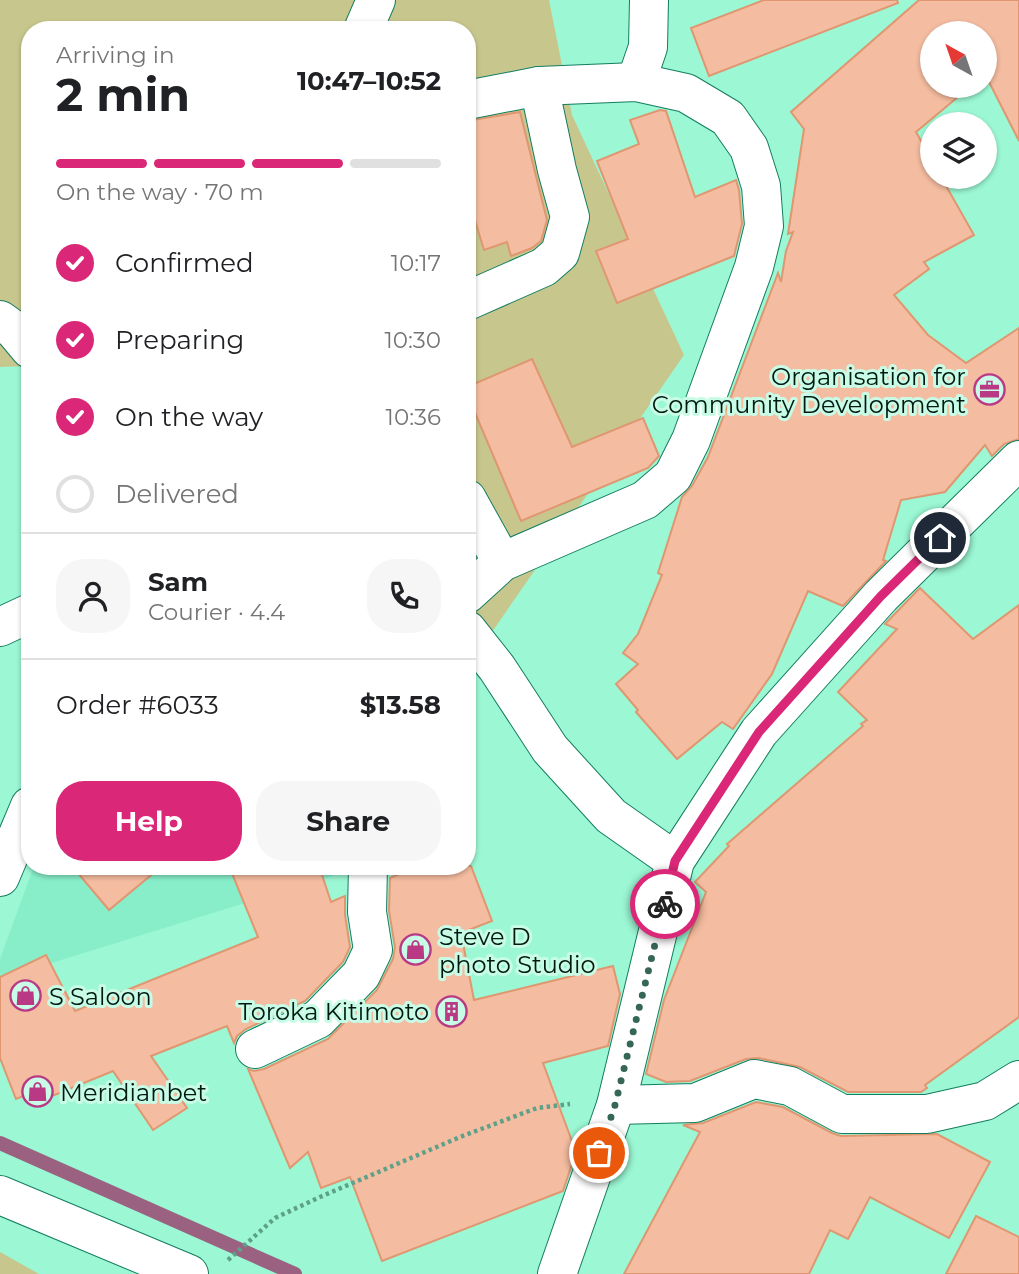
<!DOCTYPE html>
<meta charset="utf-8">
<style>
:root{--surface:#fff;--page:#f6f6f6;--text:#202124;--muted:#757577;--line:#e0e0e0;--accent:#db2777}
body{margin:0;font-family:Montserrat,sans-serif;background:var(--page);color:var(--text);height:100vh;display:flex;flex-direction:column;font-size:26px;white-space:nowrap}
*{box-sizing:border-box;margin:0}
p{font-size:23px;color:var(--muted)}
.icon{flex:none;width:38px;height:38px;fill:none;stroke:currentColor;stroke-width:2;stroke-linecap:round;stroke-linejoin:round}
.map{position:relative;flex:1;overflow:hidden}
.sheet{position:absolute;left:21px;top:21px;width:455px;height:854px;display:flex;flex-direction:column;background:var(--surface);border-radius:28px;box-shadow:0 2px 5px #0004}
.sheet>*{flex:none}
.needle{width:46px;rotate:320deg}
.tools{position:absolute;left:920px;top:21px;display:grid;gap:14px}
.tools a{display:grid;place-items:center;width:77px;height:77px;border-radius:50%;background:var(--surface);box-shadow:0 2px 5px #0004;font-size:35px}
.pin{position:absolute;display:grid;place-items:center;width:60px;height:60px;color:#fff;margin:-30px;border:4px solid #fff;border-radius:50%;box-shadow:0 2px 7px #0007}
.courier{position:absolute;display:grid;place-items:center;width:70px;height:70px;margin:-35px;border:5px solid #db2777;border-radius:50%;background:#fff;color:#222;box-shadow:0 2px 9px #0007}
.overview em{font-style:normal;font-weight:700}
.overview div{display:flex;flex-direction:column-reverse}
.overview{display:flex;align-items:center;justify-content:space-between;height:119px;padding:0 35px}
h1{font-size:46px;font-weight:700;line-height:52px}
.bar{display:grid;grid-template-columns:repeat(4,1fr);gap:10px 7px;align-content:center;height:84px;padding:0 35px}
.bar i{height:9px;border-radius:5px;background:var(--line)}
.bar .active{background:var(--accent)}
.bar p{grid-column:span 4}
.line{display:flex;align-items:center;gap:18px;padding:0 35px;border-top:2px solid var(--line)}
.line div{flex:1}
.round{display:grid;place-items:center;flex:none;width:74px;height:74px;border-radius:28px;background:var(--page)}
ol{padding:0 35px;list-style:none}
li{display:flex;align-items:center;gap:21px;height:77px}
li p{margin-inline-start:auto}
li .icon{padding:7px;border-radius:50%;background:var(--accent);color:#fff;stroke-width:4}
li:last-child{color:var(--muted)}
li i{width:38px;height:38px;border:4px solid var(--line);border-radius:50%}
.button{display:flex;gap:14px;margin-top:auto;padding:14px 35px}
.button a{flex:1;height:80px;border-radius:28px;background:var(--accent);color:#fff;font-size:28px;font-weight:700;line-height:80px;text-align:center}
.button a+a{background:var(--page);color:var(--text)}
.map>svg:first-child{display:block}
.built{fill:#87eec9}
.green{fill:#c7c78d}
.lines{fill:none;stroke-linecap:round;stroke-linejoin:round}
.stream{stroke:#9a6280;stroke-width:14}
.building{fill:#f4bca0;stroke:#df9771;stroke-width:2}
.street-casing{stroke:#147d60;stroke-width:40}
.secondary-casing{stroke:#147d60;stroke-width:40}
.path{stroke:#5fa188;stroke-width:4.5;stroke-dasharray:3.5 3.5;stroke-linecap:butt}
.street{stroke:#fff;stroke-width:38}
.secondary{stroke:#fff;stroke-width:38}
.done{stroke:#366755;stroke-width:7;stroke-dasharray:0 12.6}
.route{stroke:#db2777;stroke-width:9}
.labels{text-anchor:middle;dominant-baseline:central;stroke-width:6;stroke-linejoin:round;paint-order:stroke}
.poi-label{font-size:24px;fill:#001a11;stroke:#c8fce7;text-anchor:start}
</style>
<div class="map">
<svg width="1019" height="1274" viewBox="0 0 1019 1274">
<rect width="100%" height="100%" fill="#9bf7d4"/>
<!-- built -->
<path class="built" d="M34 866H361V867L0 979V959Z"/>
<!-- green -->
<g class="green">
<path d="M0 0H549L572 115 684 355 467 668V30H30V366L0 367Z"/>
<path d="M0 1252 39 1274H0Z"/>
</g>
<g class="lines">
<!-- stream -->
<path class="stream" d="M0 1143 295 1274"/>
</g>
<!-- building -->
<g class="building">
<path d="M764 0H897L898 3 709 76 691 28Z"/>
<path d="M919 0H1019V141L985 74V33H933V86H971L916 132 933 162V177H941L974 235 924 262 929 269 894 295 928 335 966 363 1019 328V439L1004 444 992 456 985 445 945 492 901 500 883 560 886 561 843 606 808 591 772 674 733 729 722 722 677 759 636 712 638 710 616 684 638 664 623 653 638 634 662 575 658 573 682 497 692 486 708 457 778 273 781 282 786 251 793 232 788 234 804 129 791 112Z"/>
<path d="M660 110 666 111 695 197 736 180 739 190 742 224 734 256 617 303 596 251 628 239 597 161 639 144 630 120Z"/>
<path d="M520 112 547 220 541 241 532 248 511 256 507 242 484 250 467 194V121Z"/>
<path d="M532 359 572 447 643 418 659 456 648 468 521 521 467 394V387Z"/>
<path d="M920 588 973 639 1019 605V1017L925 1085 927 1088 921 1092H848L800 1067 758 1058 746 1059 690 1081 666 1082 646 1074 664 1000 706 892 695 882 729 846 727 844 863 726 861 724 867 720 838 692 897 629 885 624Z"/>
<path d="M72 866H162L109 910Z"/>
<path d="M229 866H319L331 902 345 896V915L350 947 343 962 305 1001 246 1029 237 1036 234 1043 227 1026 151 1056 187 1108 153 1130 113 1071 40 1101 36 1091 16 1099 0 1058V977L46 955 75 1011 258 937Z"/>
<path d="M417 866H471L492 921 461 933 474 1000 613 966 620 994 608 1046 543 1063 576 1152 563 1191 382 1261 350 1177 321 1188 308 1152 290 1168 248 1069 254 1071 264 1069 328 1039 377 990 393 959 395 947 389 911 390 878Z"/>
<path d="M756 1102 783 1107 832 1133 841 1136 937 1134 990 1162 949 1238 870 1197 848 1239 830 1230 809 1274H624L700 1132 683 1125 703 1123Z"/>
<path d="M976 1216 1019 1237V1274H946Z"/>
</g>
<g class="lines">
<defs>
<g id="street">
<path d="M363 30 376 0"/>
<path d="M636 82 648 47 649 0"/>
<path d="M467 100 539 86 636 82 686 93 728 118 749 148 761 186 764 226 754 267 691 440 673 476 645 500 502 562 467 594"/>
<path d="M467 301 544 267 560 253 570 217 557 170 539 86"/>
<path d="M0 320 14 330 30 349"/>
<path d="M467 499 502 562"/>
<path d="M0 627 30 613"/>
<path d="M467 630 497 668 550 749 611 816 675 861"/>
<path d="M0 877 30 806"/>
<path d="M255 1049 318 1019 361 975 373 950 367 912 368 866"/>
<path d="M616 1105 695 1103 754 1079 790 1086 842 1114H927L985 1101 1019 1080"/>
<path d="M557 1274 616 1105 675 861 759 732 881 596 1019 460"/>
</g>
<path id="secondary" d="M0 1195 189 1274"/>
</defs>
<!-- street casing -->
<use href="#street" class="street-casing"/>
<!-- secondary casing -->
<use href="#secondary" class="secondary-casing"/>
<!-- path -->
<path class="path" d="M228 1260 275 1218 320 1197 460 1137 537 1108 570 1104"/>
<!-- street -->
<use href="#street" class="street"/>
<!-- secondary -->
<use href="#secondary" class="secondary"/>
</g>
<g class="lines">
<!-- done -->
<path class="done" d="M599 1153 615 1105 665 904"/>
<!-- route -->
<path class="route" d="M665 904 675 861 759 732 881 596 940 538"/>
</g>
<!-- icons -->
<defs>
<symbol id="office-ring" viewBox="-11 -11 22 22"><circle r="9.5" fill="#c8fce7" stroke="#b93985" stroke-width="1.5"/><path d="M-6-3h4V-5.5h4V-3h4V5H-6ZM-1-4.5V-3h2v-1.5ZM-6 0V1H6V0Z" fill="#b93985"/></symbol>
<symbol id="shop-ring" viewBox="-11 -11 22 22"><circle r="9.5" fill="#c8fce7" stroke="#b93985" stroke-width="1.5"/><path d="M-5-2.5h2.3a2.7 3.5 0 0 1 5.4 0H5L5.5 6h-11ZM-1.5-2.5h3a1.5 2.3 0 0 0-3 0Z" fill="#b93985"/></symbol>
<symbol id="building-ring" viewBox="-11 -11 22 22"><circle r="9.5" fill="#c8fce7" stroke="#b93985" stroke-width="1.5"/><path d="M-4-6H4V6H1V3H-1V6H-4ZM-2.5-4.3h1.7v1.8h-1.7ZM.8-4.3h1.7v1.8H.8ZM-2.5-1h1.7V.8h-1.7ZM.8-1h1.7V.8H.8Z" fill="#b93985"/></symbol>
</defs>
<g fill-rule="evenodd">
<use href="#office-ring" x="972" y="372" width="35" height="35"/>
<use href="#shop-ring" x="398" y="932" width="35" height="35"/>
<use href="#shop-ring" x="8" y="978" width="35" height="35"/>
<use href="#building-ring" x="434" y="994" width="35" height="35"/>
<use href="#shop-ring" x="20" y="1074" width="35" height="35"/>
</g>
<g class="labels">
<!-- poi labels -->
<g class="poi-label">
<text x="966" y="376" text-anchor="end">Organisation for<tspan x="966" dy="28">Community Development</tspan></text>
<text x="439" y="936">Steve D<tspan x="439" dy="28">photo Studio</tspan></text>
<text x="49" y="996">S Saloon</text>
<text x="429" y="1011" text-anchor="end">Toroka Kitimoto</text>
<text x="60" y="1092">Meridianbet</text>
</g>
</g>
</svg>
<div class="tools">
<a><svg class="needle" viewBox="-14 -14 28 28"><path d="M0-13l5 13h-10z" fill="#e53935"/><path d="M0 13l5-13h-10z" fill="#757577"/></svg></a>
<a><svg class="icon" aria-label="layers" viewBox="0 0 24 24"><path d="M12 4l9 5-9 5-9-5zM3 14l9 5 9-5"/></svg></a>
</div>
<div class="pin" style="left:599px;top:1153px;background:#ea580c"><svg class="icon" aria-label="bag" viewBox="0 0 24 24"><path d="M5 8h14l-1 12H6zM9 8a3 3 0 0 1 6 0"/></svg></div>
<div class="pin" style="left:940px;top:538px;background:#1f2937"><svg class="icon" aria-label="home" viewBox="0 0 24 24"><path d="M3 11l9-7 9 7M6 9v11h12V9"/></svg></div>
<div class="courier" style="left:665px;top:904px"><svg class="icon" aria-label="bike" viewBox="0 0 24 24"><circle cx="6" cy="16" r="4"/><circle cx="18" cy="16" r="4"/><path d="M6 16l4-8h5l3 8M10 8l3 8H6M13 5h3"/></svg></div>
<section class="sheet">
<div class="overview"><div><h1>2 min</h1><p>Arriving in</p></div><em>10:47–10:52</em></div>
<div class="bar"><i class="active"></i><i class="active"></i><i class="active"></i><i></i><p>On the way · 70 m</p></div>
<ol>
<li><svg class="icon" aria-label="check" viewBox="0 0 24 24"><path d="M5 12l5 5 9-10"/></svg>Confirmed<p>10:17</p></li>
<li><svg class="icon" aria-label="check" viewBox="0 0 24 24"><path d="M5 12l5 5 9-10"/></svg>Preparing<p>10:30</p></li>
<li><svg class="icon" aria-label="check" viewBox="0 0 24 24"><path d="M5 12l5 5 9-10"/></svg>On the way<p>10:36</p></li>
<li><i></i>Delivered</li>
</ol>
<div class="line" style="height:126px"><a class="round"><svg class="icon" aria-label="person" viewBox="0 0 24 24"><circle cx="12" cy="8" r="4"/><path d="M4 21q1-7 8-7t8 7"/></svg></a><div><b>Sam</b><p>Courier · 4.4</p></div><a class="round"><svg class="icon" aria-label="phone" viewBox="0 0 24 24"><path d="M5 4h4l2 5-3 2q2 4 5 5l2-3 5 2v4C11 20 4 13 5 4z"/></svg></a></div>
<div class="line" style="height:91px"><div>Order #6033</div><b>$13.58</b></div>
<div class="button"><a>Help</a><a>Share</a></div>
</section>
</div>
